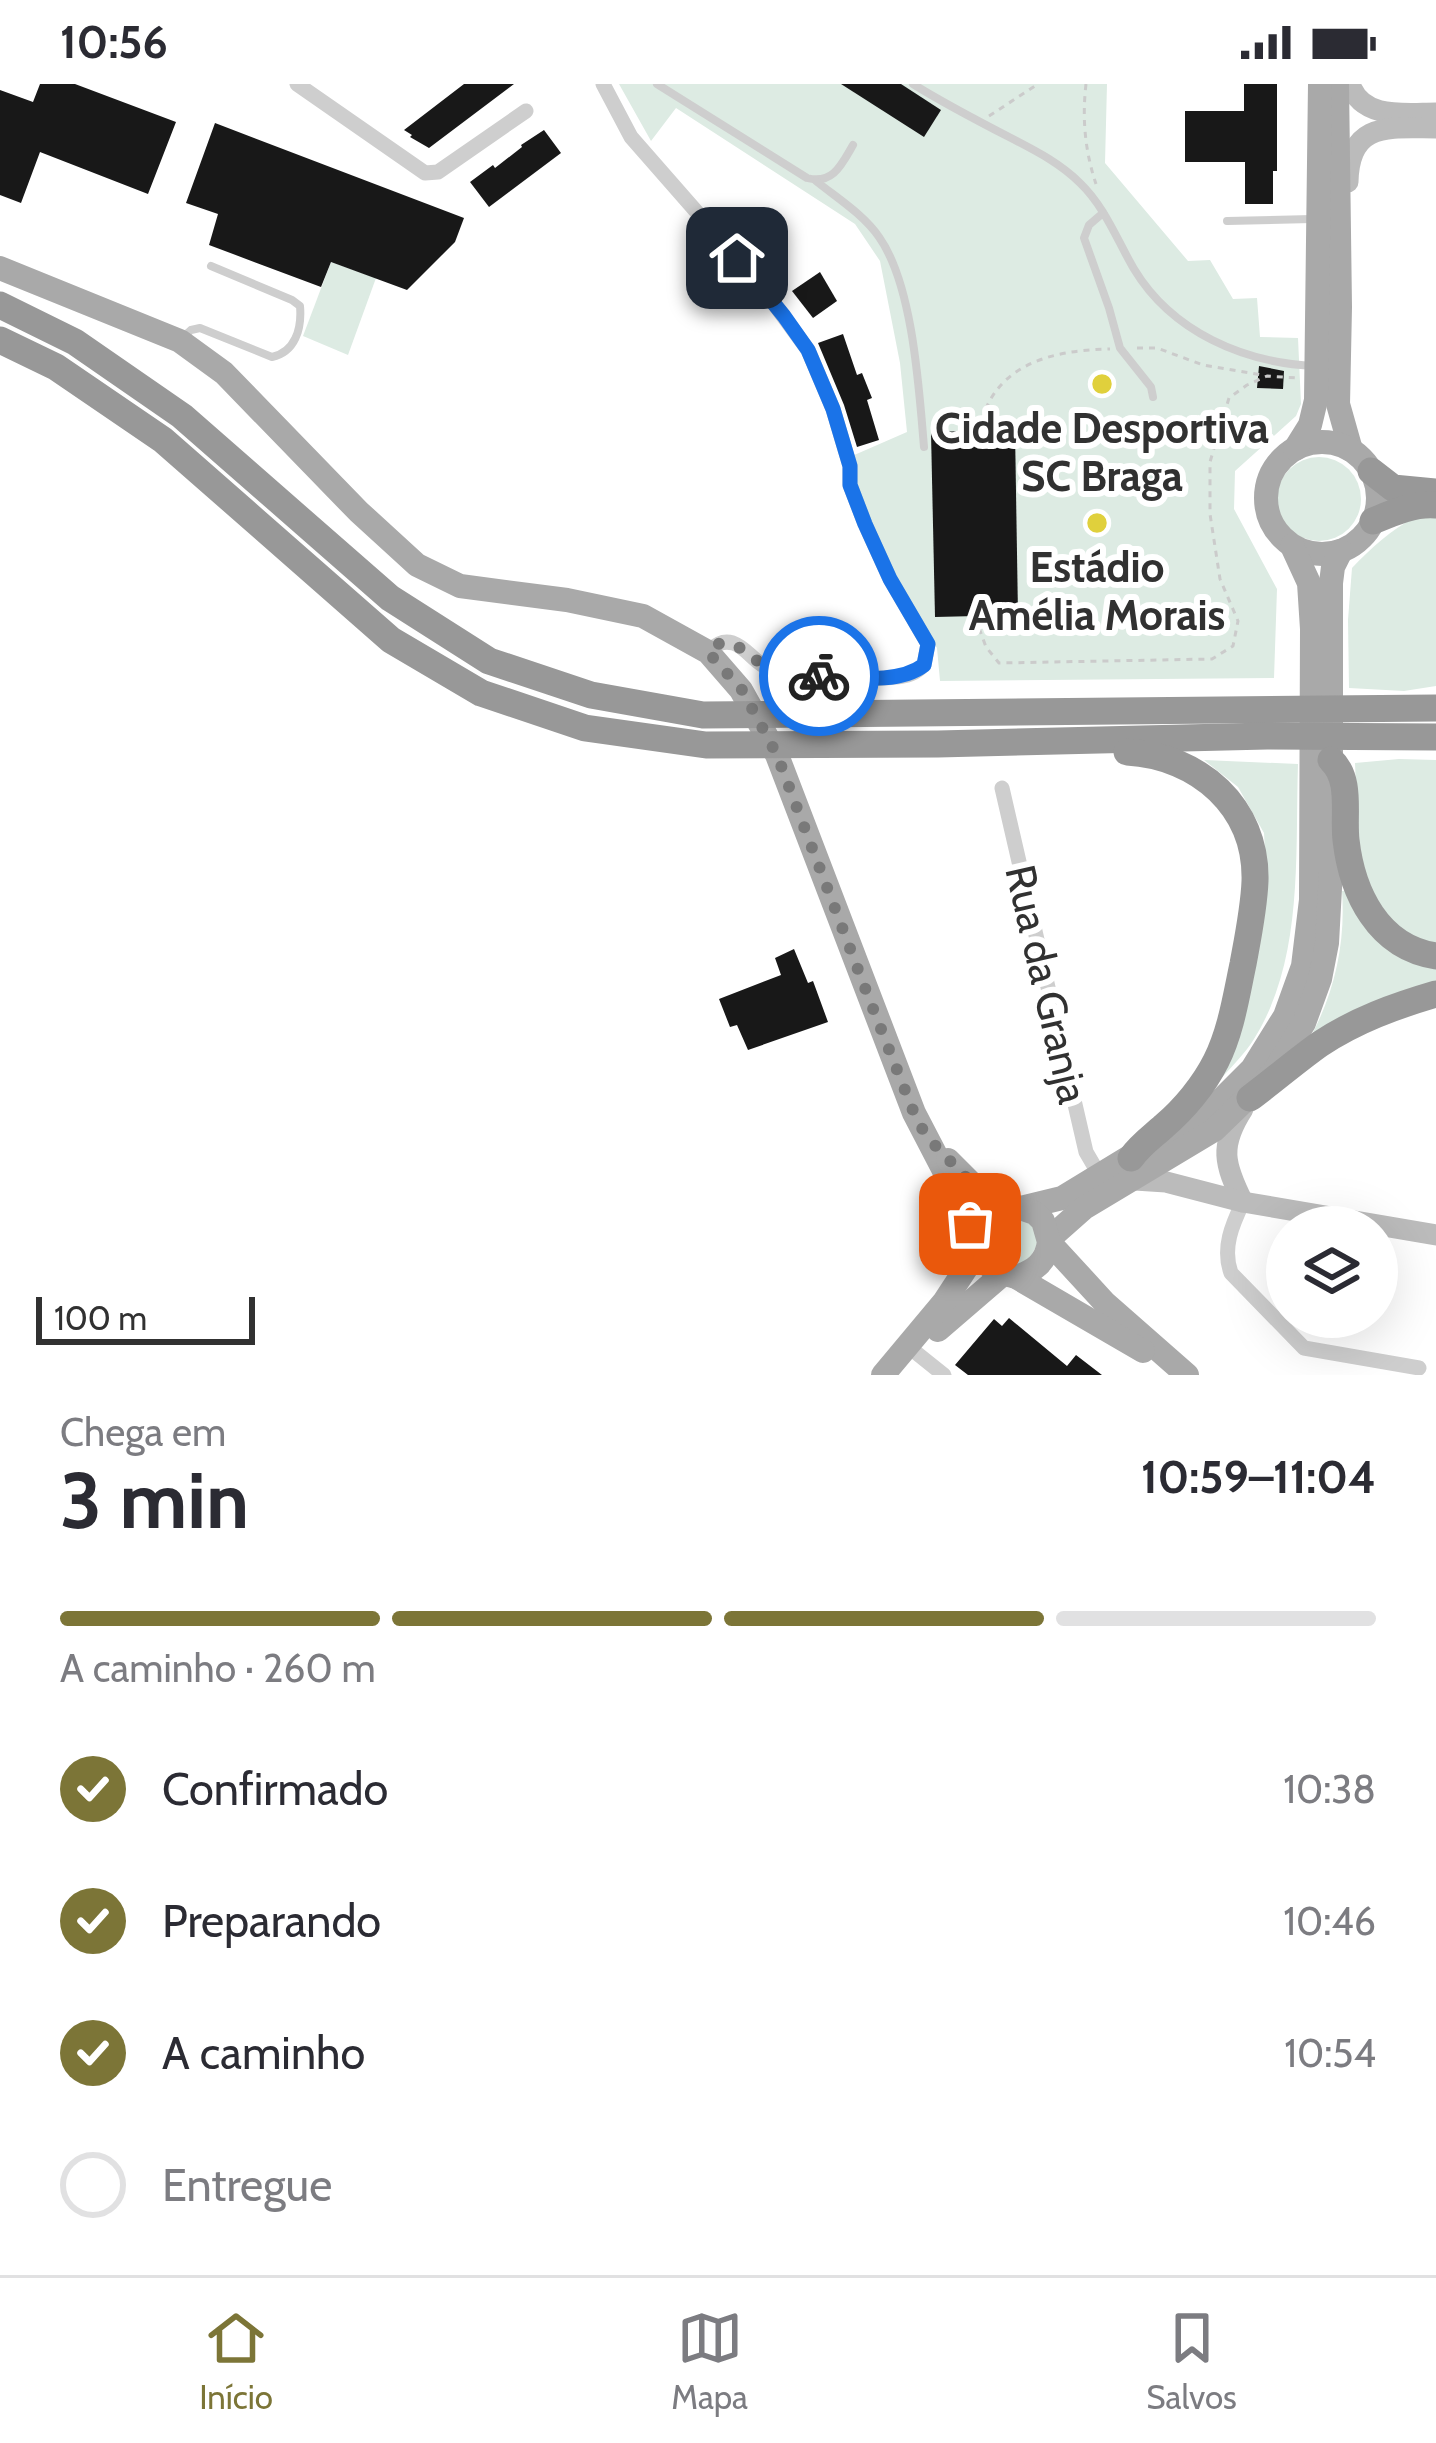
<!DOCTYPE html>
<html lang="pt">
<meta charset="utf-8">
<style>
:root{--surface:#fff;--page:#f2f2f3;--text:#2b2b33;--muted:#7c7c81;--line:#e1e1e2;--accent:#7c7537}
body{margin:0;font-family:Cabin,sans-serif;background:var(--page);color:var(--text);height:100vh;display:flex;flex-direction:column;font-size:45px;white-space:nowrap}
*{box-sizing:border-box;margin:0}
p{font-size:39px;color:var(--muted)}
.icon{flex:none;width:66px;height:66px;fill:none;stroke:currentColor;stroke-width:2;stroke-linecap:round;stroke-linejoin:round}
.map{position:relative;height:1291px;overflow:hidden}
.drawer{display:flex;flex-direction:column;background:var(--surface);flex:1}
.drawer>*{flex:none}
.fabs{position:absolute;left:1266px;top:1122px;display:grid;gap:24px}
.fabs a{display:grid;place-items:center;width:132px;height:132px;border-radius:50%;background:var(--surface);box-shadow:0 12px 48px #0002;font-size:60px}
.scale{position:absolute;left:36px;bottom:30px;width:219px;box-sizing:border-box;padding-left:12px;border:6px solid #313131;border-top:0;font-size:33px;line-height:42px;white-space:nowrap;color:#313131;-webkit-text-stroke:9px #fff;paint-order:stroke}
.pin{position:absolute;display:grid;place-items:center;width:102px;height:102px;color:#fff;margin:-51px;border-radius:24px;box-shadow:0 6px 18px #0006}
.courier{position:absolute;display:grid;place-items:center;width:120px;height:120px;margin:-60px;border:9px solid #1a73e8;border-radius:50%;background:#fff;color:#222;box-shadow:0 3px 15px #0007}
.summary em{font-style:normal;font-weight:700}
.summary div{display:flex;flex-direction:column-reverse}
.summary{display:flex;align-items:center;justify-content:space-between;height:204px;padding:0 60px}
h1{font-size:78px;font-weight:700;line-height:90px}
.bar{display:grid;grid-template-columns:repeat(4,1fr);gap:18px 12px;align-content:center;height:144px;padding:0 60px}
.bar i{height:15px;border-radius:9px;background:var(--line)}
.bar .selected{background:var(--accent)}
.bar p{grid-column:span 4}
ol{padding:0 60px;list-style:none}
li{display:flex;align-items:center;gap:36px;height:132px}
li p{margin-inline-start:auto}
li .icon{padding:12px;border-radius:50%;background:var(--accent);color:#fff;stroke-width:4}
li:last-child{color:var(--muted)}
li i{width:66px;height:66px;border:6px solid var(--line);border-radius:50%}
.status{display:flex;justify-content:space-between;align-items:center;height:84px;padding:0 60px;background:var(--surface);direction:ltr}
.status svg{height:33px;fill:currentColor}
.dock{display:flex;justify-content:space-around;align-items:center;height:168px;border-top:3px solid var(--line);background:var(--surface);font-size:33px;color:var(--muted)}
.dock a{display:grid;justify-items:center;gap:6px}
.dock .selected{color:var(--accent)}
.map>svg:first-child{display:block}
.green{fill:#ddebe3}
.building{fill:#181818}
.lines{fill:none;stroke-linecap:round;stroke-linejoin:round}
.path{stroke:#cbcbcb;stroke-width:3;stroke-dasharray:6 6;stroke-linecap:butt}
.lane{stroke:#cecece;stroke-width:8}
.street{stroke:#cecece;stroke-width:15}
.secondary{stroke:#bbb;stroke-width:21}
.primary{stroke:#a9a9a9;stroke-width:24}
.highway{stroke:#989898;stroke-width:27}
.done{stroke:#797979;stroke-width:12;stroke-dasharray:0 21.6}
.route{stroke:#1a73e8;stroke-width:15}
.poi-dot{fill:#e0d03c;stroke:#fff;stroke-width:4.5}
.labels{text-anchor:middle;dominant-baseline:central;stroke-width:12;stroke-linejoin:round;paint-order:stroke}
.poi-label{font-size:42px;font-weight:bold;fill:#313131;stroke:#fff}
.street-label{font-size:42px;fill:#313131;stroke:#fff}
</style>
<div class="status"><b>10:56</b><svg viewBox="0 0 49 12"><path d="M0 12V9h3v3zM5 12V6h3v6zM10 12V3h3v9zM15 12V0h3v12zM26 1h20v11H26zM47 4h2v5h-2z"/></svg></div>
<div class="map">
<svg width="1436" height="1291" viewBox="0 0 1436 1291">
<rect width="100%" height="100%" fill="#fff"/>
<!-- green -->
<g class="green">
<path d="M619 0H1107L1105 79 1188 177 1210 176 1233 215 1257 214 1260 253 1298 254 1301 320 1296 332 1235 387 1234 425 1277 505 1274 594 940 597 937 564 903 511 854 401 852 372 907 348 900 279 880 177 855 140 676 24 651 57Z"/>
<path d="M331 178 376 194 348 271 303 252Z"/>
<circle cx="1319" cy="415" r="42"/>
<path d="M1414 434H1436V602L1404 607 1349 604 1348 536 1352 484C1371 464 1391 446 1414 434Z"/>
<path d="M1399 675 1436 676V864C1425 859 1411 855 1402 847 1350 808 1358 738 1355 679Z"/>
<path d="M1204 676 1298 680C1295 771 1304 875 1254 955 1244 971 1229 985 1217 999L1267 804 1264 749 1238 703Z"/>
<path d="M1349 806 1436 884V905L1305 963C1333 915 1346 863 1342 807Z"/>
<path d="M1025 1132 1039 1152C1032 1182 1015 1189 991 1170L988 1145 993 1138Z"/>
</g>
<!-- building -->
<g class="building">
<path d="M40 0H75L176 38 148 110 40 68 21 119 0 111V6L33 18Z"/>
<path d="M464 0H514L429 64 410 53 412 51 404 46Z"/>
<path d="M841 0H901L941 26 924 53Z"/>
<path d="M1244 0H1277V87H1273V120H1245V78H1185V27H1244Z"/>
<path d="M215 39 464 134 455 158 407 206 331 178 321 203 209 161 218 130 186 119Z"/>
<path d="M544 46 561 69 489 123 470 98 493 81 495 84 522 63 521 61Z"/>
<path d="M820 188 837 217 813 234 792 207Z"/>
<path d="M843 250 857 291 862 289 872 314 867 316 879 356 857 363 844 321 818 259Z"/>
<path d="M1259 282 1284 287 1283 305 1257 304Z"/>
<path d="M1015 346 1018 531 935 533 931 348Z"/>
<path d="M794 865 808 899 813 897 828 938 748 966 737 941 730 943 719 915 781 891 775 874Z"/>
<path d="M1009 1234 1067 1282 1076 1271 1102 1291H968L955 1281 994 1235 1002 1242Z"/>
</g>
<g class="lines">
<!-- path -->
<g class="path">
<path d="M1086 0C1082 35 1085 67 1096 100"/>
<path d="M989 32 1038 0"/>
<path d="M1137 264H1157L1203 281 1262 291"/>
<path d="M979 348C991 281 1050 266 1110 265"/>
<path d="M975 533 986 563 999 579 1212 575 1233 562 1238 537 1220 495 1210 430V378L1229 314 1247 301 1267 292 1298 294"/>
</g>
<!-- lane -->
<g class="lane">
<path d="M657 0 807 94C833 101 842 80 853 61"/>
<path d="M913 0C945 20 978 37 1011 54 1036 67 1060 79 1080 99 1105 123 1117 156 1134 185 1172 248 1244 279 1315 282"/>
<path d="M816 97C837 114 863 130 879 153 913 201 919 305 924 363"/>
<path d="M1103 129 1089 141 1084 154 1109 224 1120 264 1151 303 1153 313"/>
<path d="M1227 137 1312 135"/>
<path d="M181 255 191 246 200 244 272 273C295 268 302 245 300 222L292 216 211 182"/>
</g>
<!-- street -->
<g class="street">
<path d="M297 0 425 89 438 88 526 27"/>
<path d="M603 0 631 53 758 198 808 266 833 325 850 382V401L865 440 890 495 928 560 924 581C918 586 916 589 908 591 881 598 789 594 764 582 753 576 745 563 733 559 722 556 715 561 708 568"/>
<path d="M1002 704 1086 1068 1100 1092"/>
<path d="M1243 1118C1232 1141 1222 1164 1231 1189L1304 1264 1419 1284"/>
<path d="M914 1267 944 1291"/>
</g>
<!-- secondary -->
<g class="secondary">
<path d="M1350 0C1362 36 1405 29 1436 29"/>
<path d="M1348 98C1349 37 1389 44 1436 44"/>
<path d="M1243 1025C1219 1062 1224 1080 1243 1118"/>
<path d="M1135 1096 1166 1098 1243 1118 1436 1151"/>
</g>
<!-- primary -->
<g class="primary">
<path d="M1337 0 1340 223 1338 320 1351 366"/>
<path d="M0 184 180 257 224 289 359 428 417 481 460 502 567 516 643 532 708 568 741 606 777 671 914 1029 980 1156"/>
<circle cx="1322" cy="414" r="56"/>
<path d="M1295 365 1310 341 1316 316 1320 0"/>
<path d="M948 1076 980 1108 1012 1122"/>
<path d="M1025 1123 1062 1114 1218 1019 1252 985 1285 932 1303 882 1311 816 1312 545 1309 499 1292 462"/>
<path d="M1049 1155 1084 1124 1214 1046 1273 989 1304 939 1320 895 1327 859 1331 786V499L1333 483 1341 467"/>
<path d="M1049 1158C1046 1179 1034 1187 1016 1193L997 1188 988 1181 979 1160 980 1149 992 1130 1014 1122 1035 1129 1043 1137 1049 1158 1105 1219 1187 1291"/>
<path d="M1016 1193 1143 1267"/>
<path d="M938 1246 1003 1190"/>
<path d="M883 1291 944 1218 980 1163"/>
</g>
<!-- highway -->
<g class="highway">
<path d="M0 221 75 258 182 332 390 514 489 577 591 611 703 631 1436 624"/>
<path d="M0 256 56 283 163 356 391 556 481 609 585 644 706 661 938 660 1267 652 1436 653"/>
<path d="M1371 387 1393 404 1436 408"/>
<path d="M1373 437C1392 429 1414 419 1436 421"/>
<path d="M1127 668C1199 672 1257 723 1255 797 1254 824 1248 853 1243 880 1236 913 1231 947 1216 977 1204 1001 1184 1025 1164 1042 1152 1053 1141 1060 1131 1074"/>
<path d="M1331 676C1352 695 1343 730 1346 756 1352 809 1378 863 1436 872"/>
<path d="M1250 1014C1273 997 1296 977 1320 960 1356 936 1395 922 1436 910"/>
</g>
</g>
<g class="lines">
<!-- done -->
<path class="done" d="M819 592C802 591 785 590 769 583 746 574 743 556 716 560L708 568 742 606 777 671 868 912 914 1029 926 1052 980 1108 1012 1122C994 1126 981 1137 980 1156L970 1140"/>
<!-- route -->
<path class="route" d="M737 174 784 232 808 266 833 325 850 382V401L865 440 890 495 928 560 924 581C898 601 851 593 819 592"/>
</g>
<!-- markers -->
<g class="poi-dot">
<circle cx="1102" cy="300" r="12"/>
<circle cx="1097" cy="439" r="12"/>
</g>
<g class="labels">
<!-- poi labels -->
<g class="poi-label">
<text x="1102" y="344">Cidade Desportiva<tspan x="1102" dy="48">SC Braga</tspan></text>
<text x="1097" y="483">Estádio<tspan x="1097" dy="48">Amélia Morais</tspan></text>
</g>
<!-- street labels -->
<g class="street-label">
<text transform="translate(1047 900) rotate(77)">Rua da Granja</text>
</g>
</g>
</svg>
<div class="fabs">
<a><svg class="icon" aria-label="layers" viewBox="0 0 24 24"><path d="M12 4l9 5-9 5-9-5zM3 14l9 5 9-5"/></svg></a>
</div>
<div class="scale">100 m</div>
<div class="pin" style="left:970px;top:1140px;background:#ea580c"><svg class="icon" aria-label="bag" viewBox="0 0 24 24"><path d="M5 8h14l-1 12H6zM9 8a3 3 0 0 1 6 0"/></svg></div>
<div class="pin" style="left:737px;top:174px;background:#1f2937"><svg class="icon" aria-label="home" viewBox="0 0 24 24"><path d="M3 11l9-7 9 7M6 9v11h12V9"/></svg></div>
<div class="courier" style="left:819px;top:592px"><svg class="icon" aria-label="bike" viewBox="0 0 24 24"><circle cx="6" cy="16" r="4"/><circle cx="18" cy="16" r="4"/><path d="M6 16l4-8h5l3 8M10 8l3 8H6M13 5h3"/></svg></div>
</div>
<section class="drawer">
<div class="summary"><div><h1>3 min</h1><p>Chega em</p></div><em>10:59–11:04</em></div>
<div class="bar"><i class="selected"></i><i class="selected"></i><i class="selected"></i><i></i><p>A caminho · 260 m</p></div>
<ol>
<li><svg class="icon" aria-label="check" viewBox="0 0 24 24"><path d="M5 12l5 5 9-10"/></svg>Confirmado<p>10:38</p></li>
<li><svg class="icon" aria-label="check" viewBox="0 0 24 24"><path d="M5 12l5 5 9-10"/></svg>Preparando<p>10:46</p></li>
<li><svg class="icon" aria-label="check" viewBox="0 0 24 24"><path d="M5 12l5 5 9-10"/></svg>A caminho<p>10:54</p></li>
<li><i></i>Entregue</li>
</ol>
</section>
<nav class="dock">
<a class="selected"><svg class="icon" aria-label="home" viewBox="0 0 24 24"><path d="M3 11l9-7 9 7M6 9v11h12V9"/></svg>Início</a>
<a><svg class="icon" aria-label="map" viewBox="0 0 24 24"><path d="M3 6l6-2 6 2 6-2v14l-6 2-6-2-6 2zM9 4v14M15 6v14"/></svg>Mapa</a>
<a><svg class="icon" aria-label="saved" viewBox="0 0 24 24"><path d="M7 4h10v16l-5-4-5 4z"/></svg>Salvos</a>
</nav>
